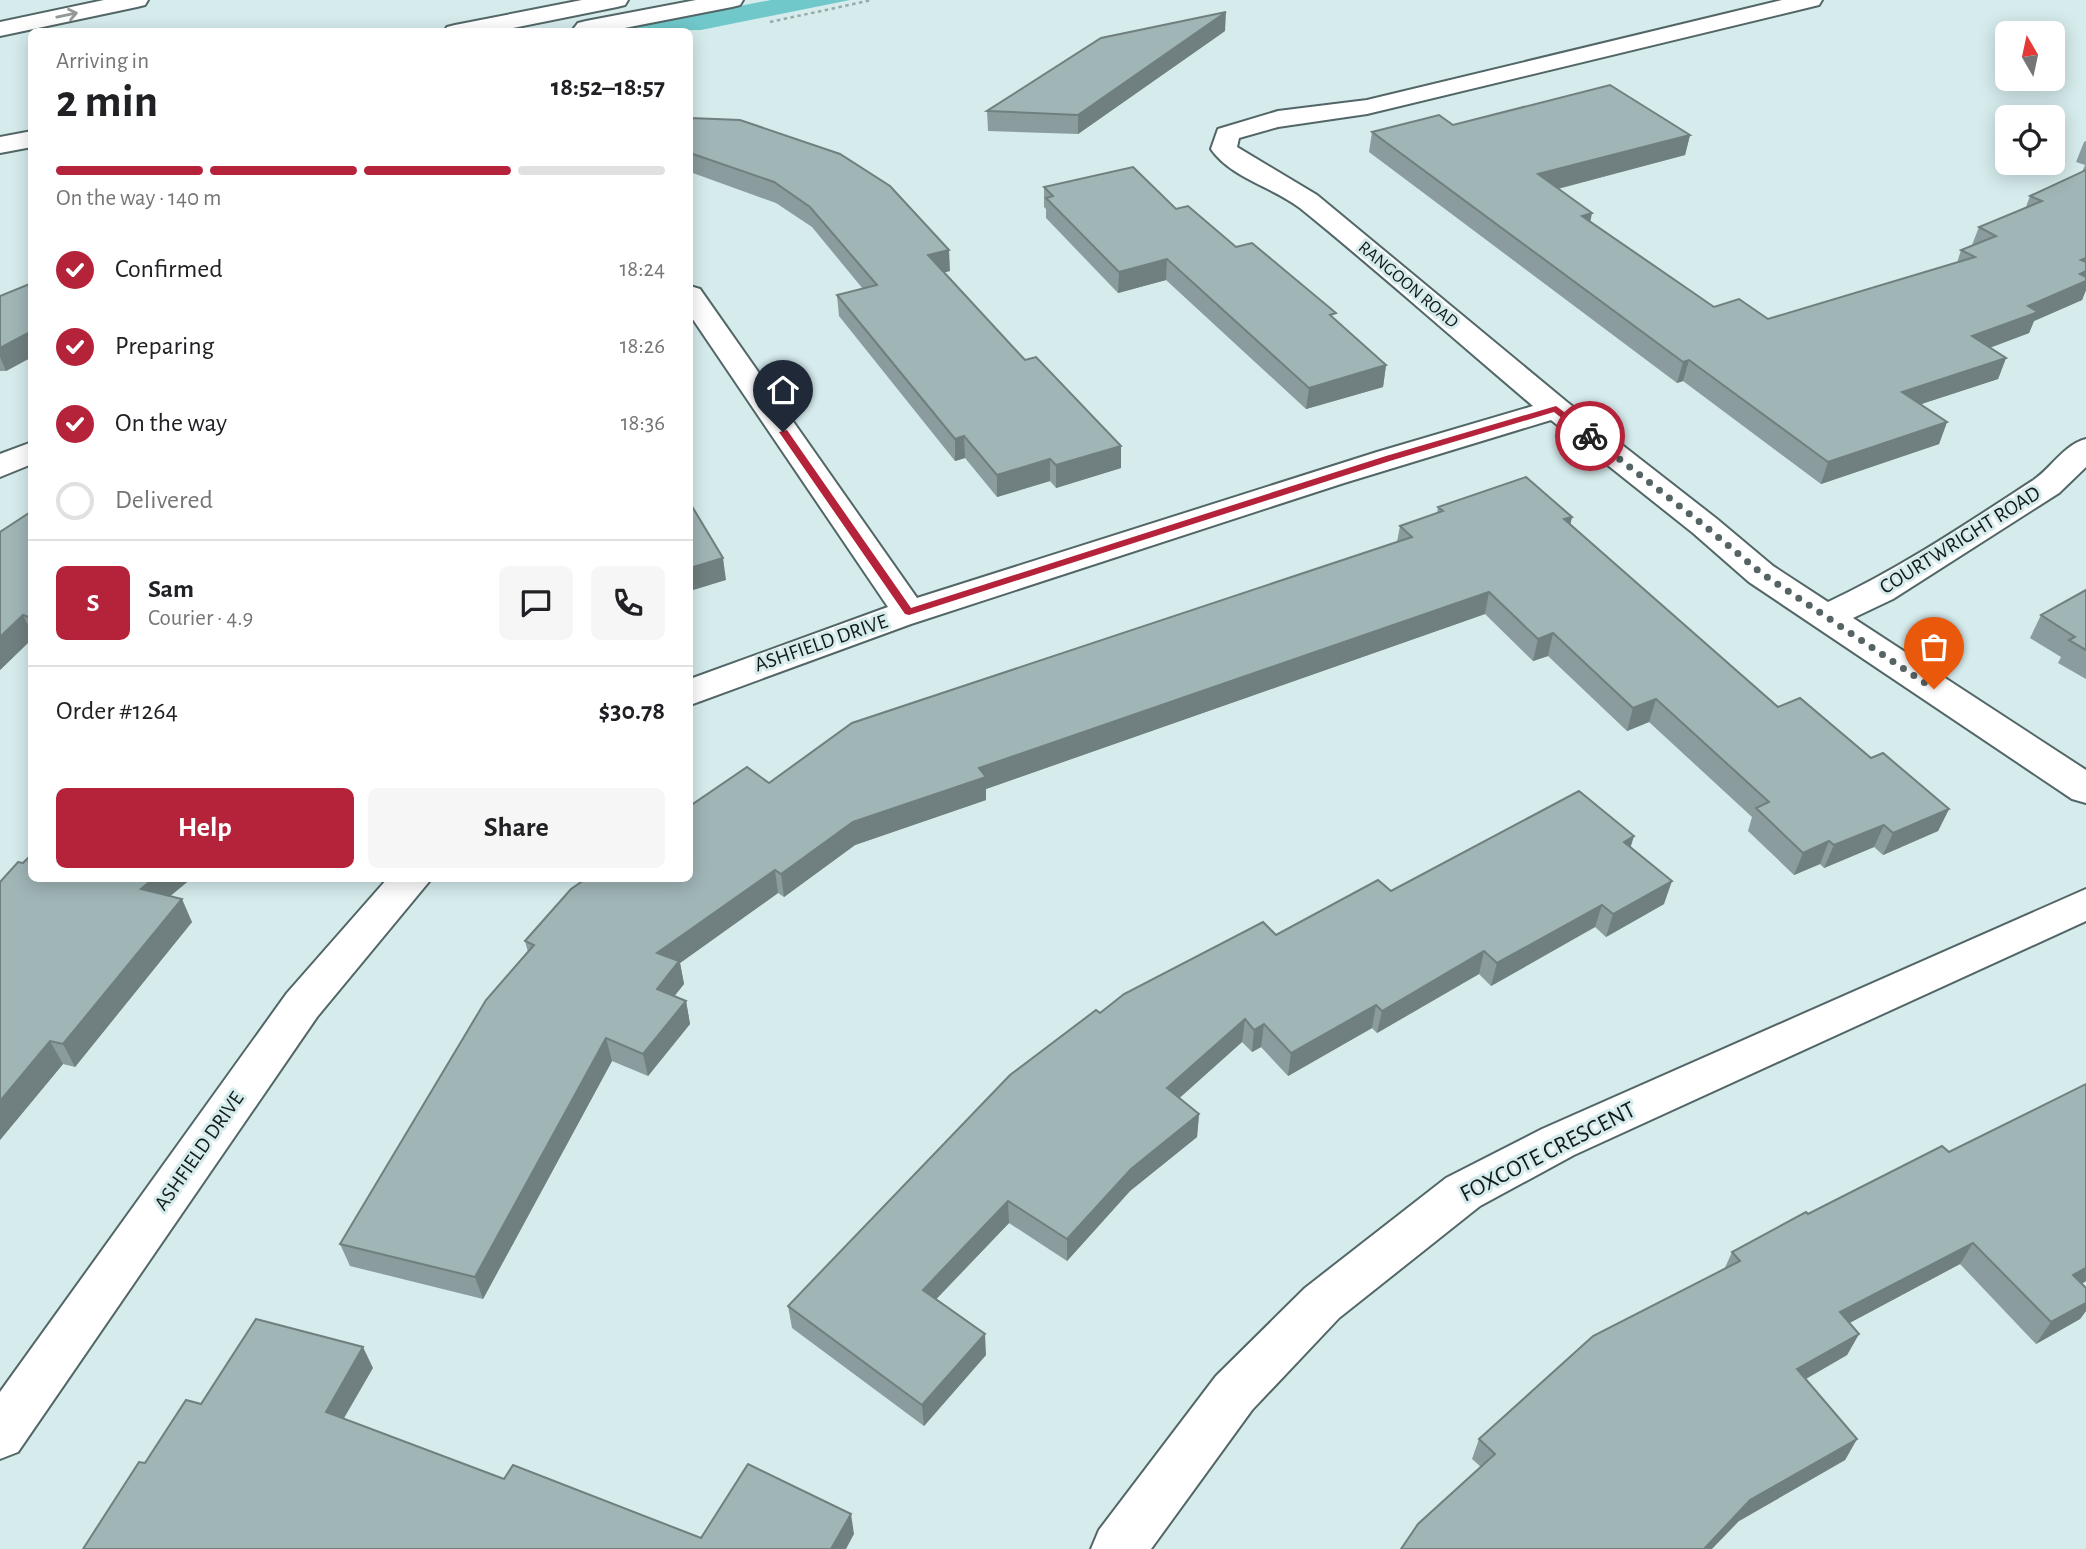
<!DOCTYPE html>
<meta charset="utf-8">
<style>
:root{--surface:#fff;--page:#f6f6f6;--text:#202124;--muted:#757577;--line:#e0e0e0;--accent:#b5233b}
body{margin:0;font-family:"Alegreya Sans",sans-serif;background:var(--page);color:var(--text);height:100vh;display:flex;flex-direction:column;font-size:26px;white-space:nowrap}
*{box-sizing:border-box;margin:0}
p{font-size:23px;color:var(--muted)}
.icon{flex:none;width:38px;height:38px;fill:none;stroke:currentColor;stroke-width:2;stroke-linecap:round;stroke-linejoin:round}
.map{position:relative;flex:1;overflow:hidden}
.details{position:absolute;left:28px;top:28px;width:665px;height:854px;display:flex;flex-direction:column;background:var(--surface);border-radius:10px;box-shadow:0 4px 18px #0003}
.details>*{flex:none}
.needle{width:46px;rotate:351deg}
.fabs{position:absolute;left:1995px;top:21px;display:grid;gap:14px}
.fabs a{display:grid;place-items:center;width:70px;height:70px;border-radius:10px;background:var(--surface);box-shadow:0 4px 18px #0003;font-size:35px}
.pin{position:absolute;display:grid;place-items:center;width:60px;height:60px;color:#fff;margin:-72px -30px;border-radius:50% 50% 50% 0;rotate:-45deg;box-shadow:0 0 7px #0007}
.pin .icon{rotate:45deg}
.courier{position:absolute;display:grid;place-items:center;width:70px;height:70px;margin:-35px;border:5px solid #b5233b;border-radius:50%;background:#fff;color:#222;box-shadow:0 2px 9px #0007}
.summary em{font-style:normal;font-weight:700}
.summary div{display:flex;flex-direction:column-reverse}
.summary{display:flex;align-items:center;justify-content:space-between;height:119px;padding:0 28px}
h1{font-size:46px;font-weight:700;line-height:52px}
.bar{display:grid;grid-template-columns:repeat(4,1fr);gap:10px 7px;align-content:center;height:84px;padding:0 28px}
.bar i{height:9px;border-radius:5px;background:var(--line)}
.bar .current{background:var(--accent)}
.bar p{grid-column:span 4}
.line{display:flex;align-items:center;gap:18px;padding:0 28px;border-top:2px solid var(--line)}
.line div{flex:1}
.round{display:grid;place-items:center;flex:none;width:74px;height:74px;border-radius:10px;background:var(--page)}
ol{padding:0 28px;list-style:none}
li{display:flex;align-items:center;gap:21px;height:77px}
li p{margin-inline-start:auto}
li .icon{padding:7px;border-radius:50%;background:var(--accent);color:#fff;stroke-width:4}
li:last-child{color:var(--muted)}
li i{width:38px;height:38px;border:4px solid var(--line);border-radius:50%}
.action{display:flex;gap:14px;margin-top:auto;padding:14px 28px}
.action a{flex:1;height:80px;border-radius:10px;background:var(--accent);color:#fff;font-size:28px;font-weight:700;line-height:80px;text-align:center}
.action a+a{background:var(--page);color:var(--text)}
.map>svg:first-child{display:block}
.green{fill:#70c8ca}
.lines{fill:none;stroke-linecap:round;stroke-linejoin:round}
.minor-casing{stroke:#536667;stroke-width:4}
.major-casing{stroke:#536667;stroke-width:4}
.highway-casing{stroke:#536667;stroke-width:4}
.path{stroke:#98aaaa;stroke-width:2.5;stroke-dasharray:3.5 3.5;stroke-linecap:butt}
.minor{fill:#fff;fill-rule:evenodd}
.major{fill:#fff;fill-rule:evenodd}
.highway{fill:#fff;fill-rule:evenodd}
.wall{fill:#8a9c9d}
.shaded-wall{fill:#707f7f}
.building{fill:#a0b5b6;stroke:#707f7f;stroke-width:2}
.oneway{stroke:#949898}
.route{fill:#b5233b}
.done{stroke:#566364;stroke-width:7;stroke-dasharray:0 12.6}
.labels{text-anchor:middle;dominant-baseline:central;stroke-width:6;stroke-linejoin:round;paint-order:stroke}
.far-street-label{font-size:18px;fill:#121a1a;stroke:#d5ebec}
.street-label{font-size:21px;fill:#121a1a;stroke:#d5ebec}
.near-street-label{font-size:24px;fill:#121a1a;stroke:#d5ebec}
</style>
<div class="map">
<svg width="2086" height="1549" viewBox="0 0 2086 1549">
<rect width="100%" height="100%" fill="#d5ebec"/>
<!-- green -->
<path class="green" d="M771 0H850L701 30 611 31Z"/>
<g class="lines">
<defs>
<g id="minor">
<path d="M1782 0H1822L1819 5 1367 114 1278 127 1239 138 1237 147 1317 195 1567 402 1717 519 1773 566 1828 602C1899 569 1966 524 2032 481 2051 469 2063 445 2086 439V467L2059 493 1893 599 1853 618 2086 770V803L2072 799 1749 582 1693 533 1551 420 1344 483 911 624 690 705V679L888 607 690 315V286L700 289 917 598 1377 452 1533 406C1455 340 1379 272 1300 208 1273 187 1231 178 1211 149L1218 129 1278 111 1367 100Z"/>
<path d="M32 442V464L0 477V454Z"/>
<path d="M388 878H432L317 1017 18 1452 0 1459V1392L287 993Z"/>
<path d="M2086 889V921L1574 1155 1480 1206 1339 1318 1252 1410 1151 1549H1091L1099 1530 1216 1376 1305 1288 1446 1178 1542 1129Z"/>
</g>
<g id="major">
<path d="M582 0H628L625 5 617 7 493 32H444L447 27 455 25Z"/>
<path d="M696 0H743L740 5 732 7 604 32H577L574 28 578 23 586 21Z"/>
<path d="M32 131V147L0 153V137Z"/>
</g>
<path id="highway" d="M104 0H148L145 5 137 7 0 36V22Z"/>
</defs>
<!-- minor casing -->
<use href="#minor" class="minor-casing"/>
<!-- major casing -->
<use href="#major" class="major-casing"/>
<!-- highway casing -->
<use href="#highway" class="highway-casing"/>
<!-- path -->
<path class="path" d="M770 22 872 0"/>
<!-- minor -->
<use href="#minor" class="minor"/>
<!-- major -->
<use href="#major" class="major"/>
<!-- highway -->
<use href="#highway" class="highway"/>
</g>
<!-- wall -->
<g class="wall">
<path d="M1225 31 1078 134 988 131 987 111Z"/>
<path d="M690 118 950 271 944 272 1121 468 1056 488 1050 481 997 497 965 458 955 461 839 316 837 295 863 289 812 227 776 203 690 172Z"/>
<path d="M1453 125 1690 135 1685 155 1558 189 1590 221 1714 307 1768 319 1957 263 1961 250 1972 245 1979 227 2026 207 2030 196 2082 172 2085 165 2076 162 2084 142 2086 141V290L2082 300 2034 321 2029 333 1990 348 2006 358 1998 379 1921 404 1947 422 1939 444 1821 484 1683 381 1677 383 1369 152 1372 132Z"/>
<path d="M1044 187 1176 209 1236 247 1335 320 1386 365 1383 387 1306 409 1166 280 1118 293 1046 218V209L1044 207Z"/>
<path d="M32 283V357L6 371H0V296Z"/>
<path d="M32 505V639L0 670V532L29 512 28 508Z"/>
<path d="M1438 507 1572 517 1570 525 1778 707 1871 758 1949 809 1938 831 1883 855 1874 847 1824 868 1820 864 1794 875 1748 831 1752 817 1649 722 1627 731 1548 656 1533 661 1485 614 986 789V800L855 845 784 897 778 893 680 963 684 984 674 996 686 1001 690 1024 648 1076 612 1061 483 1299 350 1266 340 1244 528 952 525 941 690 878V806L769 783 1397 542 1400 526 1437 514Z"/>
<path d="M2086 590V679L2058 663 2061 657 2030 638 2041 615Z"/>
<path d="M1631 848 1664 904 1606 937 1595 927 1491 986 1479 974 1377 1033 1372 1028 1288 1076 1261 1047 1252 1052 1242 1042 1179 1098 1199 1114 1197 1137 1130 1191 1067 1261 1009 1223 936 1299 986 1355 924 1426 792 1328 788 1306 1100 1013 1276 935 1391 891Z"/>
<path d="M23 863 32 878H192L170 896 192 922 75 1067 63 1064 0 1140V882Z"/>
<path d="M2086 1084V1281L2082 1284 2086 1288V1311L2080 1319 2036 1344 1960 1264 1849 1323 1859 1334 1847 1355 1806 1379 1857 1439 1845 1460 1739 1521 1481 1467 1472 1459 1479 1439 1724 1270 1732 1252 1808 1214 1949 1152Z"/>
</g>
<!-- shaded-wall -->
<g class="shaded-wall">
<path d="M1226 12 1225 31 1078 134V115Z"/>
<path d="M1690 135 1685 155 1534 195 1538 174Z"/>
<path d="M1592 213 1588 234 1582 216Z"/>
<path d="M949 250 950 271 929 276 928 255Z"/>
<path d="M2086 258V290L2082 300 2034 321 2029 333 1964 357 1972 336 2028 306 2081 260Z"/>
<path d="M1167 259 1166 280 1118 293 1119 272Z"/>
<path d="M32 331V357L6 371 0 357V348Z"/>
<path d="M2006 358 1998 379 1894 413 1902 392Z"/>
<path d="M1689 360 1683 381 1677 383 1683 362Z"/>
<path d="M1386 365 1383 387 1306 409 1309 388Z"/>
<path d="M1947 422 1939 444 1821 484 1828 462Z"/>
<path d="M964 436 965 458 955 461V439Z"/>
<path d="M1121 446V468L1056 488V465Z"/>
<path d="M1050 459V481L997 497V475Z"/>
<path d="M1572 517 1567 539 1564 519Z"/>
<path d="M723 558 726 580 690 591V568Z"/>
<path d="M1489 592 1485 614 986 789V800L855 845 784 897 781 874 853 822 979 768Z"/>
<path d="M23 615 32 634V639L0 670V637Z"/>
<path d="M1553 633 1548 656 1533 661 1538 639Z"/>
<path d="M1656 699 1649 722 1627 731 1633 708Z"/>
<path d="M1949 809 1938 831 1883 855 1893 833Z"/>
<path d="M1884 825 1874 847 1824 868 1834 845Z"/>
<path d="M1634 836 1627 859 1624 842Z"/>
<path d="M1829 841 1820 864 1794 875 1803 853Z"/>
<path d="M775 870 778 893 680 963 684 984 662 1012 657 989V953Z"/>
<path d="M154 878H192L151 912 141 889Z"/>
<path d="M1672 881 1664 904 1606 937 1613 914Z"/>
<path d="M182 899 192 922 75 1067 63 1044Z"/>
<path d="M1602 905 1595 927 1491 986 1497 963Z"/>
<path d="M1484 951 1479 974 1377 1033 1382 1011Z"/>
<path d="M686 1001 690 1024 648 1076 643 1054Z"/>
<path d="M1376 1005 1372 1028 1288 1076 1291 1053Z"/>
<path d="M1245 1019 1242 1042 1165 1111 1167 1088Z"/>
<path d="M1264 1024 1261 1047 1252 1052 1254 1030Z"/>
<path d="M606 1038 612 1061 483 1299 475 1277Z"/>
<path d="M50 1041 63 1064 0 1140V1101Z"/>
<path d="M1199 1114 1197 1137 1130 1191 1067 1261V1239L1131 1169Z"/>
<path d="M1008 1201 1009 1223 924 1312 923 1290Z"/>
<path d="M1973 1243 1960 1264 1829 1334 1840 1312Z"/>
<path d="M2086 1268V1281L2059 1297 2073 1275Z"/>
<path d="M2086 1303V1311L2080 1319 2036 1344 2051 1322Z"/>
<path d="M985 1334 986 1355 924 1426 922 1405Z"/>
<path d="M1859 1334 1847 1355 1786 1390 1797 1369Z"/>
<path d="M363 1347 373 1368 336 1432 326 1412Z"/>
<path d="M1857 1439 1845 1460 1739 1521 1712 1549H1704L1750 1500Z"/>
<path d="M851 1514 854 1534 846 1549H831Z"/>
</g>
<!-- building -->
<g class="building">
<path d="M1226 12 1078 115 987 111 1101 38Z"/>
<path d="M1610 85 1690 135 1538 174 1592 213 1582 216 1714 307 1739 299 1768 319 1975 257 1961 250 1996 236 1979 227 2042 201 2030 196 2086 170V258L2081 260 2086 262V271L2080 274 2086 277V281L2028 306 2038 312 1972 336 2006 358 1902 392 1947 422 1828 462 1689 360 1683 362 1372 132 1439 115 1453 125Z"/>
<path d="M690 118 740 120 840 154 890 186 949 250 928 255 1025 360 1036 357 1121 446 1056 465 1050 459 997 475 964 436 955 439 837 295 877 285 810 207 774 182 690 153Z"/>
<path d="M1133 167 1176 209 1188 206 1236 247 1252 243 1336 313 1330 315 1386 365 1309 388 1167 259 1119 272 1046 198 1053 196 1044 187Z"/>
<path d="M32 283V331L0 348V296Z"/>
<path d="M1526 477 1572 517 1564 519 1778 707 1800 698 1871 758 1883 753 1949 809 1893 833 1884 825 1834 845 1829 841 1803 853 1756 808 1769 802 1656 699 1633 708 1553 633 1538 639 1489 592 979 768 986 777 853 822 781 874 775 870 657 953 679 961 657 989 686 1001 643 1054 606 1038 475 1277 340 1244 486 1000 534 945 525 941 571 889 587 878H690V810L691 809 690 806 747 767 769 783 852 723 1412 537 1400 526 1443 511 1438 507Z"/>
<path d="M690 503 723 558 690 568Z"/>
<path d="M32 511V618L23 615 0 637V532Z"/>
<path d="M2086 590V650L2069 640 2075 637 2041 615Z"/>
<path d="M1579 791 1634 836 1624 842 1672 881 1613 914 1602 905 1497 963 1484 951 1382 1011 1376 1005 1291 1053 1264 1024 1254 1030 1245 1019 1167 1088 1199 1114 1131 1169 1067 1239 1008 1201 923 1290 985 1334 922 1405 788 1306 1010 1075 1096 1010 1100 1013 1124 994 1263 922 1276 935 1378 880 1391 891Z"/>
<path d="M32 854V878H154L141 889 182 899 63 1044 50 1041 0 1101V882L18 862 23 863Z"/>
<path d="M2086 1084V1268L2073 1275 2086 1288V1303L2051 1322 1973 1243 1840 1312 1859 1334 1797 1369 1857 1439 1750 1500 1704 1549H1401L1418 1524 1495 1454 1479 1439 1593 1336 1740 1261 1732 1252 1806 1212 1808 1214 1942 1146 1949 1152Z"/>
<path d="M256 1319 363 1347 326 1412 504 1479 513 1465 701 1538 748 1464 851 1514 831 1549H83L139 1462 145 1463 186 1400 201 1404Z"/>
</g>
<!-- one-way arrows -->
<defs><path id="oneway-shaft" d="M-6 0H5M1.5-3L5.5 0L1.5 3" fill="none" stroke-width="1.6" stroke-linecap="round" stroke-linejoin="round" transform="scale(1.75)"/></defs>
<use class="oneway" href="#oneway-shaft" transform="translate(67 15) rotate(-12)"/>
<!-- route -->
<path class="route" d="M1556 406 1594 434V438H1587L1554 412 1393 460 909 615 905 614 779 432 787 430 911 608 1386 456Z"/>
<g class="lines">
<!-- done -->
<path class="done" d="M1590 436 1705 526 1761 573 1934 689"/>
</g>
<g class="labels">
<!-- far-street labels -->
<g class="far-street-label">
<text transform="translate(1408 285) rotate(40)">RANGOON ROAD</text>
</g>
<!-- street labels -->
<g class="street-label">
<text transform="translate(1960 540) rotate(-32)">COURTWRIGHT ROAD</text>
<text transform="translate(821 643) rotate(-19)">ASHFIELD DRIVE</text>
<text transform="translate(199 1151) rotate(-55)">ASHFIELD DRIVE</text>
</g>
<!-- near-street labels -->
<g class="near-street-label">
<text transform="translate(1548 1152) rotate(-27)">FOXCOTE CRESCENT</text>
</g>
</g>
</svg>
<div class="fabs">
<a><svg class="needle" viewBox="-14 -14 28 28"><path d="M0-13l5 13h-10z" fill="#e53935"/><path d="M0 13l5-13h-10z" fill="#757577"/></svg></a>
<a><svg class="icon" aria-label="locate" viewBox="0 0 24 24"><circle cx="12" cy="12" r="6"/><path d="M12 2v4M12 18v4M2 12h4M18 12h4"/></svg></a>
</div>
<div class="pin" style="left:1934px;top:689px;background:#ea580c"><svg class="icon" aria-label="bag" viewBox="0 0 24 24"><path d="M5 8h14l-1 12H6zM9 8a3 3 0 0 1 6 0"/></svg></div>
<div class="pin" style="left:783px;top:432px;background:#1f2937"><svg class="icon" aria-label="home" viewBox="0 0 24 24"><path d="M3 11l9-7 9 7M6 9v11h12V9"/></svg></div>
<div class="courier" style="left:1590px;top:436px"><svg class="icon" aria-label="bike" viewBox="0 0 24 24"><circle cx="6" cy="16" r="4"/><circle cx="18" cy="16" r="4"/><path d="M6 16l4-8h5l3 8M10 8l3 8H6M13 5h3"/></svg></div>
<section class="details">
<div class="summary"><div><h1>2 min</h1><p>Arriving in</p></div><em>18:52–18:57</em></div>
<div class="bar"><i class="current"></i><i class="current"></i><i class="current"></i><i></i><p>On the way · 140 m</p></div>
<ol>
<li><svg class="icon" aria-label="check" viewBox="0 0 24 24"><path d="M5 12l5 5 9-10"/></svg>Confirmed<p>18:24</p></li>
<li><svg class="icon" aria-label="check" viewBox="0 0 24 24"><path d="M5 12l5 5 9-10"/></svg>Preparing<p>18:26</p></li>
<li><svg class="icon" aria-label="check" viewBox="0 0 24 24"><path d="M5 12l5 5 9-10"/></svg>On the way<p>18:36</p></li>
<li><i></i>Delivered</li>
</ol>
<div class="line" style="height:126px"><b class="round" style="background:var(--accent);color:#fff">S</b><div><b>Sam</b><p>Courier · 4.9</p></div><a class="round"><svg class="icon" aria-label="chat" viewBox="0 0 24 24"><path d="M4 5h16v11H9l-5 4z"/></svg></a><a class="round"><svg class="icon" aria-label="phone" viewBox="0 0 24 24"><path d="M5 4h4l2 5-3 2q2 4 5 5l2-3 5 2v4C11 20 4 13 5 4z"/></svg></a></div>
<div class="line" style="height:91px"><div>Order #1264</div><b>$30.78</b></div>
<div class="action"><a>Help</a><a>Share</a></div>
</section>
</div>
